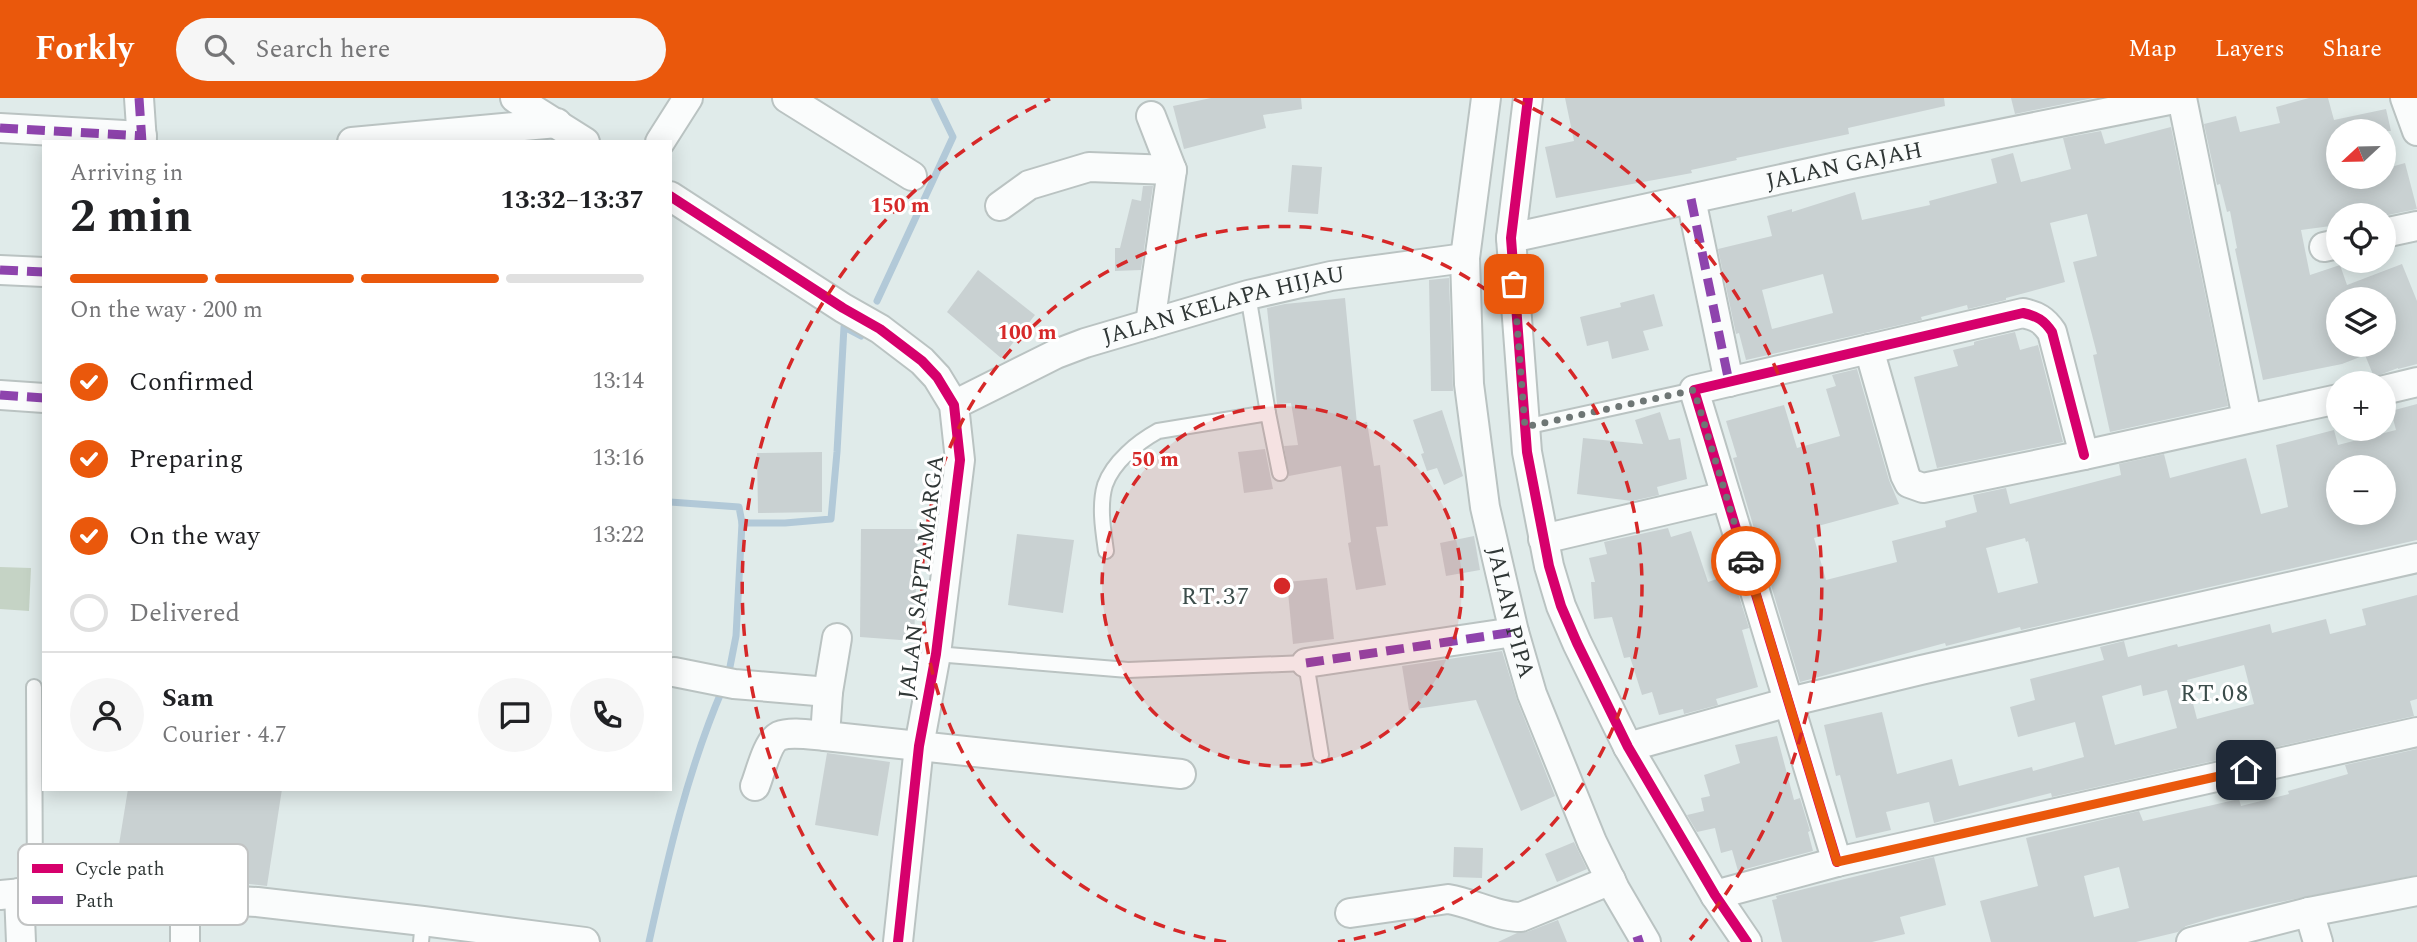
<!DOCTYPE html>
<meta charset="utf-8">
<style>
:root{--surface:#fff;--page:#f6f6f6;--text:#202124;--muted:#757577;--line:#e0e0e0;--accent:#ea580c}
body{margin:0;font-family:Spectral,serif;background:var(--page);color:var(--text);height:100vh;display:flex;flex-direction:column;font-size:26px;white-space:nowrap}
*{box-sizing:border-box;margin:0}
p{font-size:23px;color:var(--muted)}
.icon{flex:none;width:38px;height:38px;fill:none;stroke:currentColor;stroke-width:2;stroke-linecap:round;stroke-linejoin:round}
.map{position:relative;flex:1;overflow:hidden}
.drawer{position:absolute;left:42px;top:42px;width:630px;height:651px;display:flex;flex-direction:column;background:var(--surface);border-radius:0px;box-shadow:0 4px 18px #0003}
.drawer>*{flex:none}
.needle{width:46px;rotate:248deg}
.fabs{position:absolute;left:2326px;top:21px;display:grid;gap:14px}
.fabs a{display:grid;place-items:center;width:70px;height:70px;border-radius:50%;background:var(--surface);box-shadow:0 4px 18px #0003;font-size:35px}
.pin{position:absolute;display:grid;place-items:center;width:60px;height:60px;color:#fff;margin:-30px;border-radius:14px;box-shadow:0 4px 10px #0006}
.courier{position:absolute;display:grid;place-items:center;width:70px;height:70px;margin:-35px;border:5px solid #ea580c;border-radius:50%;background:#fff;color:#222;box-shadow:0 2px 9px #0007}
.head em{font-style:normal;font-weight:700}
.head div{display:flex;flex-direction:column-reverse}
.head{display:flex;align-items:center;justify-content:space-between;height:119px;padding:0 28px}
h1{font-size:46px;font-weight:700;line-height:52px}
.bar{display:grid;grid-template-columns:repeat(4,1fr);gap:10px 7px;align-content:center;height:84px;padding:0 28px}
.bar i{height:9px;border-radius:5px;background:var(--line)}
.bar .active{background:var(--accent)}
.bar p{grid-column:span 4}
.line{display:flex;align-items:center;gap:18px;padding:0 28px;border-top:2px solid var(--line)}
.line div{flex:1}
.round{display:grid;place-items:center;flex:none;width:74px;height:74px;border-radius:37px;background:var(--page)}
ol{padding:0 28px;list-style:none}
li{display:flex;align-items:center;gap:21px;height:77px}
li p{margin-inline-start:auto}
li .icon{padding:7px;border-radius:50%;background:var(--accent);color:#fff;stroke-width:4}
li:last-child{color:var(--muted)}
li i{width:38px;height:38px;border:4px solid var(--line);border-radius:50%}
header{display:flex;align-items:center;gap:42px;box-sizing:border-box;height:98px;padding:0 35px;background:var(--accent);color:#fff}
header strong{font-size:33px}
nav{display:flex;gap:38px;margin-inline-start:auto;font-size:24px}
.search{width:490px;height:63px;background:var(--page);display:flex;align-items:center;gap:18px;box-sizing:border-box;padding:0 24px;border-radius:38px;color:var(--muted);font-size:26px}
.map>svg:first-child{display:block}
.green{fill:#c5d3c5}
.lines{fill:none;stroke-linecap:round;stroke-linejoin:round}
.stream{stroke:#b2c9d8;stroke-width:7}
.building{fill:#c9d1d2;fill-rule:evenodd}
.lane-casing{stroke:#bac3c2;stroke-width:18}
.street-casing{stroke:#bac3c2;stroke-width:32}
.lane{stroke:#fafcfc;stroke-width:14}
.street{stroke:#fafcfc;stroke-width:28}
.quiet{stroke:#8e44ad;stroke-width:9;stroke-dasharray:18 9;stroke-linecap:butt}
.cycleway-casing{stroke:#fff;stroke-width:15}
.cycleway{stroke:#d6006c;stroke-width:10}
.done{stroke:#6e7675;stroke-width:7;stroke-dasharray:0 12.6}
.route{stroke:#ea580c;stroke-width:9}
.ring{fill:none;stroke:#d62828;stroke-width:3.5;stroke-dasharray:12 9}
.labels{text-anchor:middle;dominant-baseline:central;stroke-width:6;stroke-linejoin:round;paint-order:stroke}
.street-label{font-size:23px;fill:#303736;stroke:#fff}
.neighbourhood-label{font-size:24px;letter-spacing:2px;fill:#3c4d4b;stroke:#fff}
.key{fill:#fff;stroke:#c1c3c3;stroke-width:2}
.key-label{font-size:19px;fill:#303736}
.centre{fill:#d62828;stroke:#fff;stroke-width:3.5}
.ring-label{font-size:21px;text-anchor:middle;font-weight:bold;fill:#d62828;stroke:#fff;stroke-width:6;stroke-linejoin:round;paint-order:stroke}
</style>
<header>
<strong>Forkly</strong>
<div class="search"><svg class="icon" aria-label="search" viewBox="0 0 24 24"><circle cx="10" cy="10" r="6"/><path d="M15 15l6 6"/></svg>Search here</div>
<nav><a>Map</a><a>Layers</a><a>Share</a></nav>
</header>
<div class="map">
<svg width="2417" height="844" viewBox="0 0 2417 844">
<rect width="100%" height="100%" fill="#e0ebea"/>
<!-- green -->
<path class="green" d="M0 469 31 470 29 513 0 511Z"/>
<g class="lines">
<!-- stream -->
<g class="stream">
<path d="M877 203 953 39 934 0"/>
<path d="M670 404 739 409 742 425"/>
<path d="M728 579 736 538 742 425H785L831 421 837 354 844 229 861 238"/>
<path d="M649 844C668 758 688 671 723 590"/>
</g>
</g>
<!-- building -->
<g class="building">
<path d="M1211 0H1301L1302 11 1263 17 1266 30 1184 51 1173 8Z"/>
<path d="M1565 0H1944L1945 8 1848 30 1849 36 1736 60 1737 62 1691 72 1692 75 1556 100 1545 49 1574 43Z"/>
<path d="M2011 0H2093L2015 16Z"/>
<path d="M2309 0H2328L2334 22 2386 11 2391 33H2338V79H2384V71L2405 65 2417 111 2388 117H2338V127L2301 132 2310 177 2340 167 2347 187 2402 166 2417 203V266L2398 271V270L2374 279 2365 257 2342 266 2263 282 2235 151 2237 150 2230 113 2227 114 2220 86 2217 87 2204 26 2236 18 2240 34 2280 25 2276 9ZM2338 201H2384V247H2338Z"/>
<path d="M2171 29 2228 308 2110 334 2093 257 2097 256 2073 164 2097 158 2087 116 2050 125 2065 184 2006 200V202L1968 211 1967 207 1921 219 1922 222 1746 262 1739 235 1736 236 1718 151 1772 138 1767 118 1792 111V114L1855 94 1862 122 1930 107 1929 103 1997 85 1991 61 2013 55 2021 84 2071 71 2063 40 2101 33 2105 46ZM1823 176 1833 215 1772 231 1762 192Z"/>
<path d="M1292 67 1322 69 1318 116 1288 114Z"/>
<path d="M1143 88H1153L1141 172 1115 173V150H1120L1132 101 1141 103Z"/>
<path d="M978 172 1035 217 1001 260 947 214Z"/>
<path d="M1449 180 1453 293H1431L1429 182Z"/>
<path d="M1654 196 1663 228 1643 233 1649 252 1612 261 1608 243 1587 248 1580 219 1621 209 1620 205Z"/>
<path d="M1345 200 1357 326 1367 324 1374 368 1380 367 1388 428 1376 429 1386 487 1356 492 1348 445 1351 444 1341 368 1289 378 1284 348 1298 347 1291 305 1277 306 1267 210 1285 206Z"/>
<path d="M2015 234 2020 252 2038 247 2063 344 1937 370 1914 279 1958 268 1953 252 1974 247V244L1977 243Z"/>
<path d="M1857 271 1889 382 1899 406 1818 428 1821 438 1814 440 1826 482 1897 464 1892 443 1946 429 1945 423 1977 414 1973 397 2006 390 2010 406 2121 377 2119 366 2164 356 2170 380 2246 360 2261 416 2288 409 2276 347 2334 332 2338 347 2396 332 2391 313 2417 306V442L2021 532 2020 529 1946 548 1945 545 1800 584 1733 360 1737 359 1726 323 1784 307 1797 350 1840 338 1826 291 1836 288 1832 277ZM2338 369H2384V415H2371L2348 421 2346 415H2338ZM2025 440 2026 444 2028 443 2038 485 1998 495 1986 450Z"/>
<path d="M1442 312 1463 378 1444 387 1437 370 1427 373 1421 356 1424 355 1413 322Z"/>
<path d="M1660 314 1669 342 1680 340 1687 381 1657 389 1659 397 1632 403 1577 396 1583 340 1643 346 1635 322Z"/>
<path d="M1265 351 1273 391 1244 395 1238 354Z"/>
<path d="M822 354V414L758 415 757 355Z"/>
<path d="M1668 430 1671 439 1691 433 1708 484 1732 476 1749 530 1742 532 1758 589 1716 601 1718 607 1684 616 1683 611 1659 617 1652 594 1642 597 1630 559 1624 560 1612 519 1594 521 1591 484H1595L1589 460 1607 456 1604 444Z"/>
<path d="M861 431H918L914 543 860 539Z"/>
<path d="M1017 436 1074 442 1063 515 1008 507Z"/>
<path d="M1474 438 1480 472 1446 478 1440 445Z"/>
<path d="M1327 480 1334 541 1293 546 1287 484Z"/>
<path d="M2417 497V601L2410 603 2414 618 2052 699 2051 695 1934 725 1929 704 1886 714 1891 732 1856 740 1840 677 1836 678 1824 627 1882 614 1897 676 1952 661 1959 688 2032 669 2033 673 2084 659 2075 624 2018 639 2010 609 2035 602 2030 581 2104 562 2100 549 2124 543 2128 559 2177 546 2178 549 2270 526 2272 535 2326 521 2330 536 2366 527 2362 511ZM2244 567 2254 606 2197 621 2187 582ZM2141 587 2143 598 2167 592 2177 630 2115 647 2102 598Z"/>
<path d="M1502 553 1517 602 1555 698 1521 713 1476 602 1409 612 1402 568Z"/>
<path d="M1777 638 1794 702 1800 700 1810 733 1808 734 1813 753 1738 773 1732 752 1721 755 1715 730 1697 734 1687 717 1704 713 1701 700 1710 698 1704 677 1740 665 1735 647Z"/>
<path d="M2417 651V777L2270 806 2216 819 2186 828 2178 834 2136 844H1991L1980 803 2038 788 2026 740 2139 713 2143 723 2239 701 2241 708 2289 696 2288 693 2348 676 2345 667ZM2119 769 2129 810 2094 819 2084 778Z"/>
<path d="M827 655 890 664 878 738 815 727Z"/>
<path d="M128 691H282L267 788 115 771Z"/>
<path d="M1574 744 1587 771 1557 784 1545 756Z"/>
<path d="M1454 749 1483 750 1482 780 1453 779Z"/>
<path d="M1934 759 1946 807 1900 819 1905 836 1872 844H1782L1772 802 1777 801 1776 798Z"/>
<path d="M1558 822 1567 844H1498L1517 835 1527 834Z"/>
</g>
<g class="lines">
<defs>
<g id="lane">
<path d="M1248 197 1268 315"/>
<path d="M1525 329 1694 292"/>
<path d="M1106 453C1103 432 1099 407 1105 387 1113 364 1138 344 1158 333L1268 315 1280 375"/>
<path d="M936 556 1128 572 1306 565 1321 657"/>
<path d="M34 589 35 794"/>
<path d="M421 844 423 823"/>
</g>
<g id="street">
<path d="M139 0 142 44"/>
<path d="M515 0 585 44"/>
<path d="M787 0 912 78"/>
<path id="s1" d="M1486 0 1465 160 1469 286 1485 409 1514 534 1532 596 1592 744 1615 791 1646 844"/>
<path d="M1528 0 1511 140 1527 354 1549 468 1561 508 1577 545 1628 649 1715 797 1747 844"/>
<path d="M2182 0 2247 320"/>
<path d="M2405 0 2417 33"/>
<path d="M0 30 142 38"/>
<path d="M352 44 557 25"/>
<path d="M660 44 688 0"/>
<path d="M670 98 843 210 880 231 922 263 937 279 954 307 960 362 936 556 919 648 898 844"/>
<path d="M1691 101 1729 284"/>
<path d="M1000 108 1029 87 1089 69 1172 72"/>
<path d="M2384 135 2417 128"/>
<path id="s2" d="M1511 140 1841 68 2179 0"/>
<path d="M2324 149 2338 146"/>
<path d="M0 172 44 174"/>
<path d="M1150 226 1172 72 1151 18"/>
<path d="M1869 251 1905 377 1909 385 1923 390 2084 357 2338 301"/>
<path d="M2384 292 2417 284"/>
<path d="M0 297 44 300"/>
<path id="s3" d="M954 307 1056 256 1085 245 1248 197 1331 178 1465 160"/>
<path d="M1543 441 1726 398"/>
<path d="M1306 565 1514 534"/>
<path d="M674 574 734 586 828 594"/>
<path d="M825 638 828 594 837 540"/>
<path d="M1628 649 1789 604 1921 572 2417 460"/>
<path d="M755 688C760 676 767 644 779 638 791 633 812 637 825 638L1181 676"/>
<path d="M1837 764 1694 292 2023 215C2037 218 2044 222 2052 234L2084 357"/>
<path d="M19 795 21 844"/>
<path d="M0 797 66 791 131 792 185 800 257 804 423 823 585 844"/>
<path d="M1715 797 1837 764 2417 634"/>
<path d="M185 800V844"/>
<path d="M2309 814 2318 844"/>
<path d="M1350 815 1448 801C1473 805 1496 819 1521 819L1611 782"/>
<path d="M2191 844 2309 814 2417 793"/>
</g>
</defs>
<!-- lane casing -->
<use href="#lane" class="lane-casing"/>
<!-- street casing -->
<use href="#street" class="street-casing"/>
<!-- lane -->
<use href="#lane" class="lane"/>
<!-- street -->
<use href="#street" class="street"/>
<!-- quiet -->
<g class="quiet">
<path d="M139 0 142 44"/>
<path d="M0 30 142 38"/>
<path d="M1691 101 1729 284"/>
<path d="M0 172 44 174"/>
<path d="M0 297 44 300"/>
<path d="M1306 565 1514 534"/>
<path d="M1634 844 1643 841"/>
</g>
<defs>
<g id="cycleway">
<path d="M1528 0 1511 140 1527 354 1549 468 1561 508 1577 545 1628 649 1715 797 1747 844"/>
<path d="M670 98 843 210 880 231 922 263 937 279 954 307 960 362 936 556 919 648 898 844"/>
<path d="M1837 764 1694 292 2023 215C2037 218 2044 222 2052 234L2084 357"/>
</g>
</defs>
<!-- cycleway casing -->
<use href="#cycleway" class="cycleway-casing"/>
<!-- cycleway -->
<use href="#cycleway" class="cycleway"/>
</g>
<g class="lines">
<!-- done -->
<path class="done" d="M1514 186 1525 329 1694 292 1746 463"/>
<!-- route -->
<path class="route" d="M1746 463 1837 764 2246 672"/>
</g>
<!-- distance rings -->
<circle cx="1282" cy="488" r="180" fill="#d62828" fill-opacity=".12"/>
<g class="ring">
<circle cx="1282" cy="488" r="180"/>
<path d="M1226 844A360 360 0 1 1 1338 844"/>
<path d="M874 842A540 540 0 0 1 1050 1M1514 1A540 540 0 0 1 1690 842"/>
</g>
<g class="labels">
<!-- street labels -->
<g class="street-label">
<text stroke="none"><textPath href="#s2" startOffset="341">JALAN GAJAH</textPath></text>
<text stroke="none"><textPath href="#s3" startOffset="289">JALAN KELAPA HIJAU</textPath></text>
<text transform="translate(922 479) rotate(-83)">JALAN SAPTAMARGA</text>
<text stroke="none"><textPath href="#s1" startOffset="520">JALAN PIPA</textPath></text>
</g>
<!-- neighbourhood labels -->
<g class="neighbourhood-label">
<text x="1216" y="499">RT.37</text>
<text x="2215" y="596">RT.08</text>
</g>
</g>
<!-- legend -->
<rect x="18" y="746" width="230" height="81" rx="10" class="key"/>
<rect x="32" y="766" width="31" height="9" fill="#d6006c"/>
<rect x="32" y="798" width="31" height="8" fill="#8e44ad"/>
<g class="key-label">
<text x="75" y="777">Cycle path</text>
<text x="75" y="809">Path</text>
</g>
<circle cx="1282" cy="488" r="10" class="centre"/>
<g class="ring-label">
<text x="900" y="114">150 m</text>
<text x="1027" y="241">100 m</text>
<text x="1155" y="368">50 m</text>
</g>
</svg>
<div class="fabs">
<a><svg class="needle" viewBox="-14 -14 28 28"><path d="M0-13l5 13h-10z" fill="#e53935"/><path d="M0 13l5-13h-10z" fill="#757577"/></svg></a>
<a><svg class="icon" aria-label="locate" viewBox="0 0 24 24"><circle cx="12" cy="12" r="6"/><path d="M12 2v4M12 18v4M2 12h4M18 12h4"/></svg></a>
<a><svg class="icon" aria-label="layers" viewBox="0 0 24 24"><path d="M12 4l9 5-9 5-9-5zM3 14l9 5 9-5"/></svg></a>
<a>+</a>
<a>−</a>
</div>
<div class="pin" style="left:1514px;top:186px;background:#ea580c"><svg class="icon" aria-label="bag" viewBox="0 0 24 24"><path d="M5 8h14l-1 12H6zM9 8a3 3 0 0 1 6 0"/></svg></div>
<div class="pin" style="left:2246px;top:672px;background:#1f2937"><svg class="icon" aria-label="home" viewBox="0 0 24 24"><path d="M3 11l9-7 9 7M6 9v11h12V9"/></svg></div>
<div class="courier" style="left:1746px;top:463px"><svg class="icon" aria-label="car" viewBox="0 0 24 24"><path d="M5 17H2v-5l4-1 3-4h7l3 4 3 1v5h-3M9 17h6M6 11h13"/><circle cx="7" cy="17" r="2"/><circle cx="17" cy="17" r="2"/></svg></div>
<section class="drawer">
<div class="head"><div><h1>2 min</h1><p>Arriving in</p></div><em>13:32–13:37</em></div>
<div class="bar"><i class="active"></i><i class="active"></i><i class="active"></i><i></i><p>On the way · 200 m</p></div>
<ol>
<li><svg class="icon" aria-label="check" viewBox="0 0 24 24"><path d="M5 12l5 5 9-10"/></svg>Confirmed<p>13:14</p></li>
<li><svg class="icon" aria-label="check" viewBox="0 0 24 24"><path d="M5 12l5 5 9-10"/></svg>Preparing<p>13:16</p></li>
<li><svg class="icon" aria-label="check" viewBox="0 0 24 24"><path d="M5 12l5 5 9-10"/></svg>On the way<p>13:22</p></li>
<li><i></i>Delivered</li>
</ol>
<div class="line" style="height:126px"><a class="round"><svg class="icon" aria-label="person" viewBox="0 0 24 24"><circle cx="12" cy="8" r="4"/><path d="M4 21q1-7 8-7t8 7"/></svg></a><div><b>Sam</b><p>Courier · 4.7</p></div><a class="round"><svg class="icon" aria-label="chat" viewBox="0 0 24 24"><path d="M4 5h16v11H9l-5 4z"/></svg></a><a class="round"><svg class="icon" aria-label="phone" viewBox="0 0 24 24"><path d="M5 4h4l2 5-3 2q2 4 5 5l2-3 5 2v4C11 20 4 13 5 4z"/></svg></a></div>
</section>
</div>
